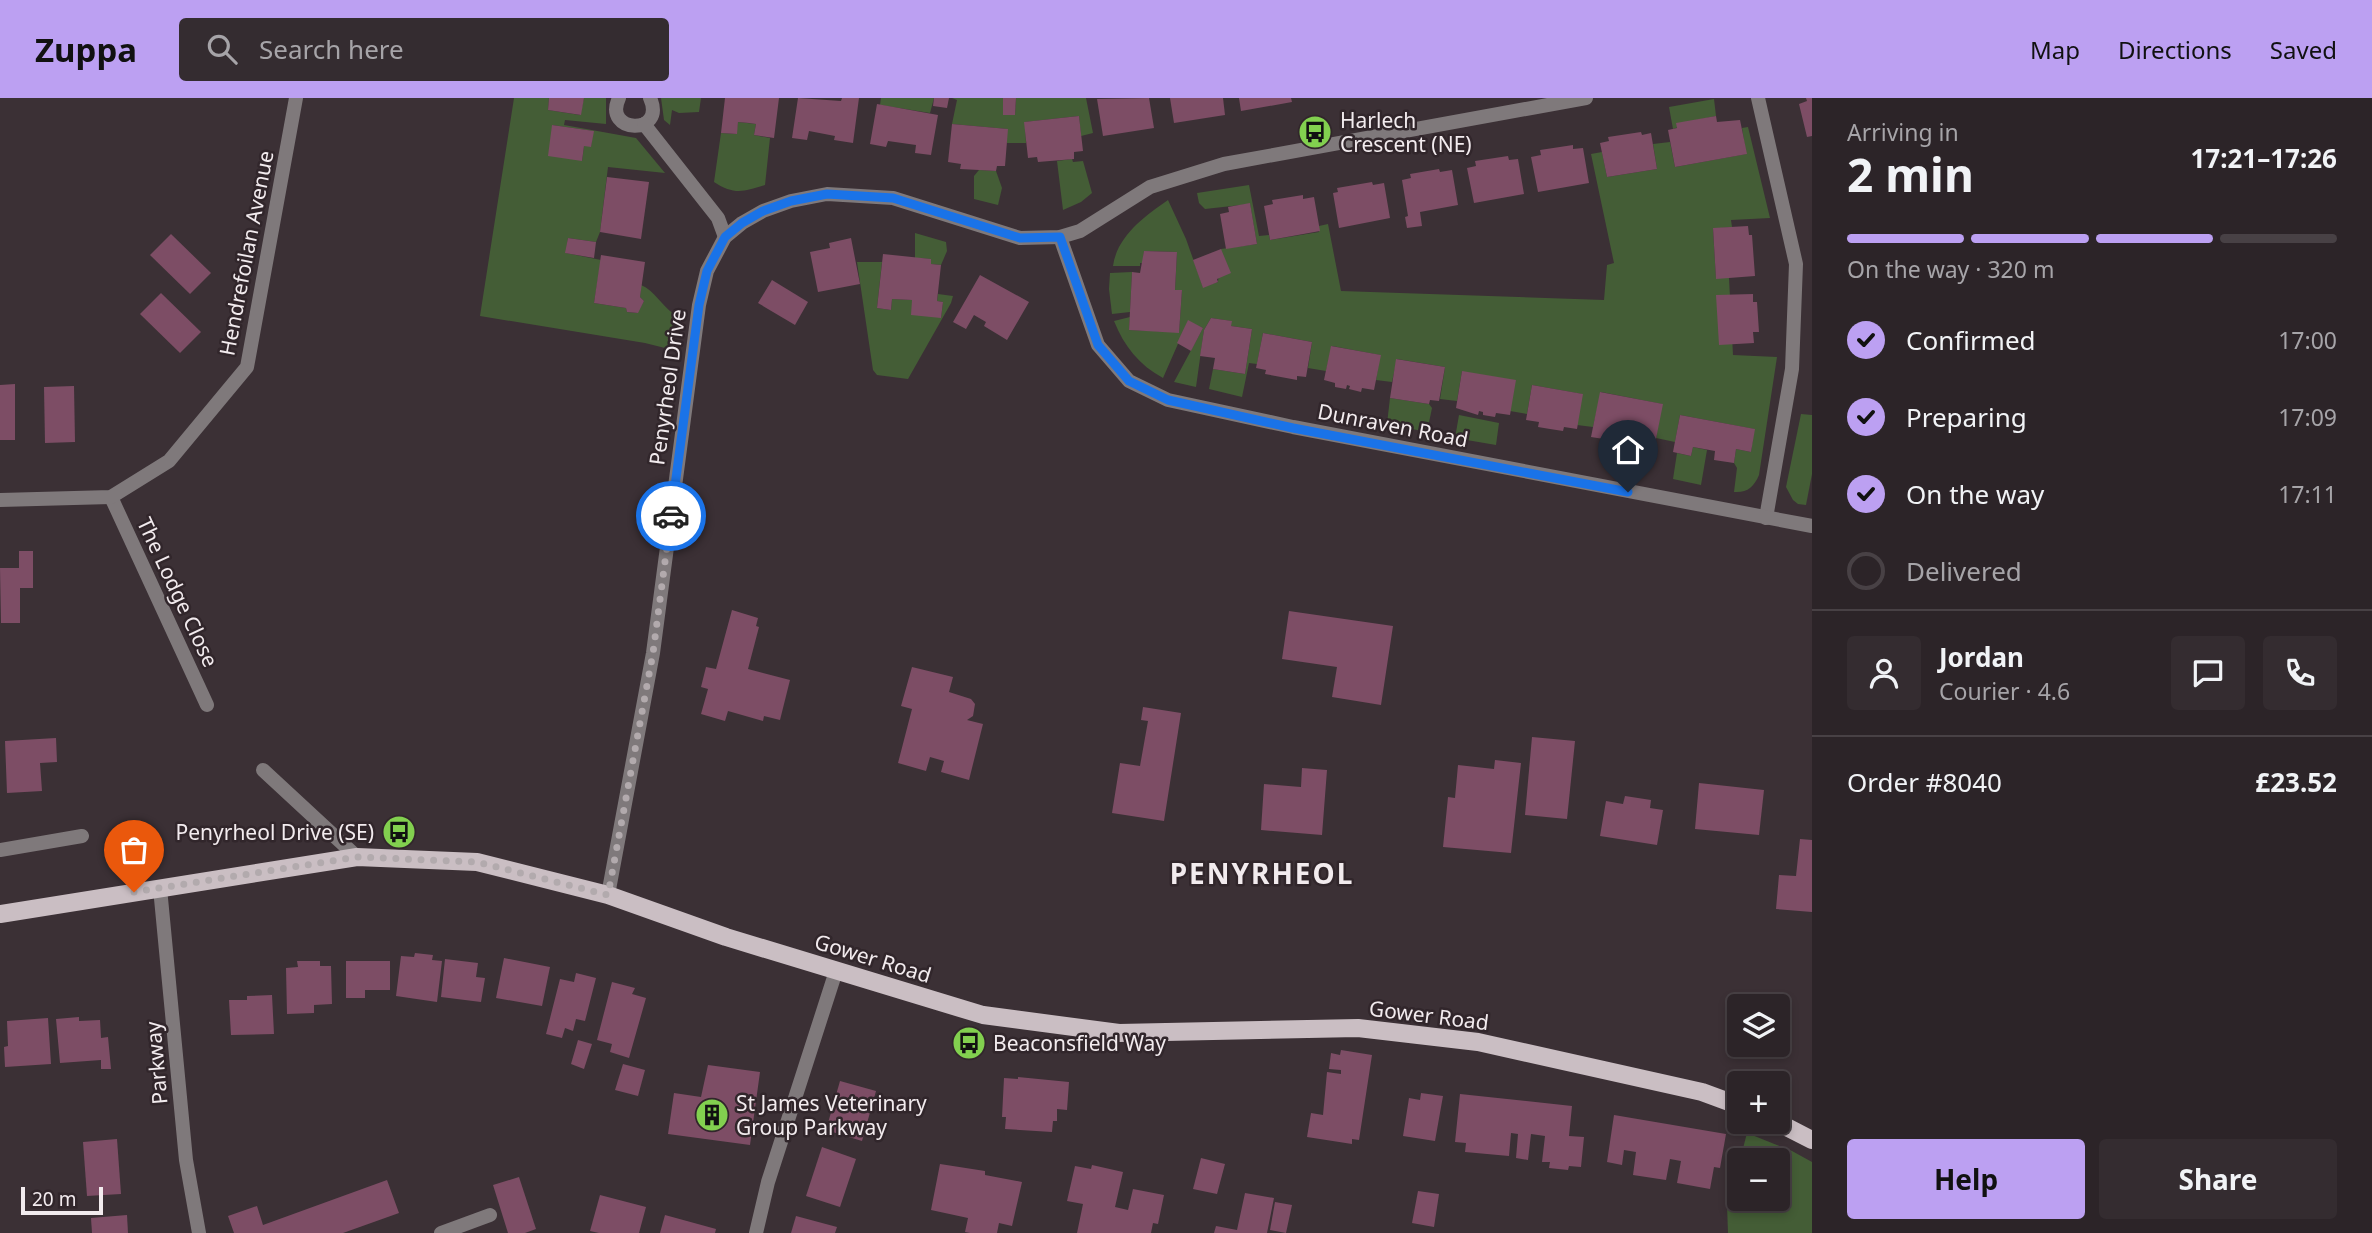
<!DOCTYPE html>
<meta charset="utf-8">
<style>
:root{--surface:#2c2428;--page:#342c30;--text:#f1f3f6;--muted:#a6a4a8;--line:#484145;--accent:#bca0f2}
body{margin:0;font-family:"Noto Sans",sans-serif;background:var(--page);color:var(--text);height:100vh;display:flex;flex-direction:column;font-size:26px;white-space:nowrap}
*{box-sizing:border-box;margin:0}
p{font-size:23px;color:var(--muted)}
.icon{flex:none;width:38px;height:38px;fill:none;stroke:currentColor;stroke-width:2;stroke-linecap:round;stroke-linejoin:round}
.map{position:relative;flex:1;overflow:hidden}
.panel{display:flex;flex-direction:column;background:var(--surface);width:560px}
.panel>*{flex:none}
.fabs{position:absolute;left:1727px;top:896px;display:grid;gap:14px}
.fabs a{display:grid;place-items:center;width:63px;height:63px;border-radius:7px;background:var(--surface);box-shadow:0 4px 10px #0003,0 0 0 2px var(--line);font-size:35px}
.scale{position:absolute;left:21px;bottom:18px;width:82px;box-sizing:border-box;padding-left:7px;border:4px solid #f2ebee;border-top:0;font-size:19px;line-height:24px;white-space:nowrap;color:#f2ebee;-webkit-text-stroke:5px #31262b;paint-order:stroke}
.pin{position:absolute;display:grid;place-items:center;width:60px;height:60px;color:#fff;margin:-72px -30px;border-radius:50% 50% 50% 0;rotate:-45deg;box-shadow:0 0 7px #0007}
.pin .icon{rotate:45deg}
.courier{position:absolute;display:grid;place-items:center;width:70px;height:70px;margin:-35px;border:5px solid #1a73e8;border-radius:50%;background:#fff;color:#222;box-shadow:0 2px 9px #0007}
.overview em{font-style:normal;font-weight:700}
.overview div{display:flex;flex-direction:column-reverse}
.overview{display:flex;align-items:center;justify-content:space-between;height:119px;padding:0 35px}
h1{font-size:46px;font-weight:700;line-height:52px}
.bar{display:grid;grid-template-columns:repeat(4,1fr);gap:10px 7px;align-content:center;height:84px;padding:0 35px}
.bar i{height:9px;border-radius:5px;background:var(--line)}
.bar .on{background:var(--accent)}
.bar p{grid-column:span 4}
.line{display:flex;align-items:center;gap:18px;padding:0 35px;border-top:2px solid var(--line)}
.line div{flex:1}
.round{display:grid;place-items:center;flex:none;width:74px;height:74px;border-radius:7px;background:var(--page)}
ol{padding:0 35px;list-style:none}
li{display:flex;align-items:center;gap:21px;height:77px}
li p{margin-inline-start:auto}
li .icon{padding:7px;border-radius:50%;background:var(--accent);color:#111;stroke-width:4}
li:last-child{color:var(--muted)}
li i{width:38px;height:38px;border:4px solid var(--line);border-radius:50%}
.primary-button{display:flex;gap:14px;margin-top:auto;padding:14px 35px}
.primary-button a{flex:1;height:80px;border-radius:7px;background:var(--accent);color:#111;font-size:28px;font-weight:700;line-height:80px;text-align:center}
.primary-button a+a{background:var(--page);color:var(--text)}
header{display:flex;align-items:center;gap:42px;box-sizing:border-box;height:98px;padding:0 35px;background:var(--accent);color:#111}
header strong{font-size:33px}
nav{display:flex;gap:38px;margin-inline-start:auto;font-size:24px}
.search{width:490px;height:63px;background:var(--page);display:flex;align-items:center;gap:18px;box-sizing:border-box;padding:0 24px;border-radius:7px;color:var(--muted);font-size:26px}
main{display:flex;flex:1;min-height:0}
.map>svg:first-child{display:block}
.green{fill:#445d36;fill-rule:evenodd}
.building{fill:#7d4d65}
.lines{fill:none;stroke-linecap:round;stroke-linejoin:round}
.minor{stroke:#7f797b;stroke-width:14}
.tertiary{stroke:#7f797b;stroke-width:14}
.primary{stroke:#cabec3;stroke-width:18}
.done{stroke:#b2aaad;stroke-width:7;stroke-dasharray:0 12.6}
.route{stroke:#1a73e8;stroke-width:9}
.labels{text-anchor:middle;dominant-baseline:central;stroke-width:5;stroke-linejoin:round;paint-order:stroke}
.poi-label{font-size:21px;fill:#f2ebee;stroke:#31262b;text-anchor:start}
.street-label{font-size:21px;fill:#f2ebee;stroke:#31262b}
.district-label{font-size:28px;font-weight:bold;letter-spacing:2px;fill:#f2ebee;stroke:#31262b}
</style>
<header>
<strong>Zuppa</strong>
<div class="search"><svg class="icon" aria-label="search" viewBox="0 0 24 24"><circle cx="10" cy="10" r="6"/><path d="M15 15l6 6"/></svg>Search here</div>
<nav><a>Map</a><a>Directions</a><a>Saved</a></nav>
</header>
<main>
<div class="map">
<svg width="1812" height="1135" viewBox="0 0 1812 1135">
<rect width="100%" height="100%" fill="#3b3035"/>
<!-- green -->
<g class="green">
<path d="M514 0H549L548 12 580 17 584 0H606V26L565 22 564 27 636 40 665 75 608 69 600 134 596 144 568 140 566 155 601 162 594 205 626 210 627 214 637 215 644 203 640 199 641 187C655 193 661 207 674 216L669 251 645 245 480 218ZM552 27 593 33 591 48H584L582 63Z"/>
<path d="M661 0H701L699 14 679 15 672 12 670 27 664 22Z"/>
<path d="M881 0H934L930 15 880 7Z"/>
<path d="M952 0H1003V16L1015 17 1016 0H1086L1093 35 1081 38 1079 18 1025 24 1026 45H1007V31L952 26 957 2Z"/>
<path d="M1714 1 1716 18 1697 22 1673 31 1669 9Z"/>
<path d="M738 24 756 26 754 37 770 40 765 87C743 94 734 97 714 84L721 35 736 36Z"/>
<path d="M1748 29 1770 120 1731 122 1732 129 1713 131 1716 180H1729L1733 257 1777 259 1759 377C1754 389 1747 395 1734 394L1737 370 1734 365 1736 351 1751 354 1754 331 1680 317 1675 344 1656 340 1662 306 1601 294 1593 329 1577 327 1582 296 1532 287 1527 316 1510 313 1462 273 1457 303 1440 301 1445 269 1397 261 1392 284 1376 282 1380 257 1332 248 1326 273 1308 270 1312 244 1263 235 1257 266 1249 265 1242 299 1209 291 1213 271 1245 276 1252 231 1231 228V223L1211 220 1204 232 1196 289 1174 284 1203 230 1188 223 1163 280C1139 267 1124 248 1114 223L1130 219 1129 232 1179 234 1182 192H1175L1177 154 1144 153 1143 165H1140V168H1113C1117 138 1145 118 1168 102L1186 141 1203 189 1218 184 1221 151 1257 146 1250 106 1205 111 1199 105 1197 95 1249 87 1259 138 1269 137 1270 142 1319 134V128L1328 126 1341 193 1604 202 1607 167 1614 165 1591 56 1602 54 1607 79 1657 71 1653 46 1670 44 1675 69 1746 56 1742 30Z"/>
<path d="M1072 61 1073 64 1083 63 1092 95 1081 104 1063 112 1057 63Z"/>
<path d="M979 72 996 73 1002 90 998 107 974 101V78Z"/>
<path d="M915 135 946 144 947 153 941 167 931 166V161L915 160Z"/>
<path d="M857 164H882L877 210 891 212 892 201 912 202 941 220 943 204 937 203 938 196 953 198 951 205 908 281 877 277 873 272Z"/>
<path d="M1132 174 1130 214 1112 216 1109 191 1110 175Z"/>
<path d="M1390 300 1429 306 1432 310 1427 334 1387 326Z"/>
<path d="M1801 316 1812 317V376L1806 407 1798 406 1793 402 1786 389Z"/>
<path d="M1459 317 1499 325 1496 347 1455 340Z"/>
<path d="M1624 340 1638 342 1637 348 1646 350 1640 375 1617 371Z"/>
<path d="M1693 349 1707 352 1701 387 1673 381 1677 355 1691 358Z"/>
<path d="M1747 1035 1792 1053 1812 1064V1135H1728L1727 1107 1740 1063V1101H1778V1062H1740Z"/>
</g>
<!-- building -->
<g class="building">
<path d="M549 0H584L581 17 548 12Z"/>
<path d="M725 0H779L774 40 754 37 756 26 749 25 738 24 737 36 721 35Z"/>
<path d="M798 0 841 3 842 0H859L853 45 834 42 835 38 809 33 807 42 792 40Z"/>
<path d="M934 0H949L947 10 933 8Z"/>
<path d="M1003 0H1016L1015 17H1003Z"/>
<path d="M1149 0 1154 30 1103 38 1097 1Z"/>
<path d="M1170 0H1223L1225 17 1174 25Z"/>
<path d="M1239 0H1291L1292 4 1241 13Z"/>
<path d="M1806 0H1812V38L1807 39 1799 6 1807 3Z"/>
<path d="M877 6 938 17 931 57 915 55 916 47 888 43 886 49 870 46Z"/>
<path d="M1079 18 1083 53 1074 54V61L1038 64 1037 59 1028 60 1024 24Z"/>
<path d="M1716 18 1717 24 1740 22 1747 56 1675 69 1668 32 1677 30 1676 25Z"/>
<path d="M952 26 1008 31 1005 68H997L996 73 979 72 960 71 961 66 948 64Z"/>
<path d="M552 27 594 33 591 49 584 48 582 63 548 58Z"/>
<path d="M1641 34 1642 37 1651 35 1657 71 1607 79 1600 45 1609 43 1608 39Z"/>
<path d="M1573 47V51L1583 50 1589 85 1538 94 1531 59 1541 57 1540 52Z"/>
<path d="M1508 58 1509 62 1518 61 1524 96 1474 105 1467 70 1476 68 1475 63Z"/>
<path d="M1439 71 1440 74 1452 72 1458 107 1420 114 1422 128 1407 130 1405 119 1408 118 1402 82 1411 80 1410 76Z"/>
<path d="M607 79 649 84 641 141 600 134Z"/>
<path d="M1372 84 1373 87 1384 85 1390 120 1339 130 1333 95 1338 94 1337 90Z"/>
<path d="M1303 97V101L1314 99 1320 133 1270 142 1264 108 1273 106 1272 102Z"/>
<path d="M1250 105 1257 146 1226 151 1220 116 1229 114 1228 109Z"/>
<path d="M1748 128 1749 137H1752L1755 178 1716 181 1713 130Z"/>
<path d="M171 136 211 175 190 196 150 157Z"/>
<path d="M568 140 596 144 594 160 565 155Z"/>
<path d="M851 140 860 186 818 194 810 154 830 150 829 145Z"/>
<path d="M1221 151 1231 175 1217 181 1218 184 1203 190 1193 162Z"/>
<path d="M1144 153 1177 154 1175 192H1182L1179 235 1129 232 1132 174 1140 175Z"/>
<path d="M883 156 931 161V166L941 167 937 203 943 204 941 220 911 217 912 202 892 201 891 212 877 210Z"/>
<path d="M601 157 645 164 640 199 644 203 638 215 627 214 626 210 594 205Z"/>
<path d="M980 177 1029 204 1007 242 984 228 986 224 974 217 966 231 953 224Z"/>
<path d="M772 182 808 204 795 227 758 205Z"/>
<path d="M161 195 201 234 180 255 140 216Z"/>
<path d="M1753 196V204H1757L1759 234H1753L1754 245 1719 247 1716 197Z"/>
<path d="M1211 220 1232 223 1231 228 1252 231 1245 276 1213 271 1215 260 1200 258 1204 232Z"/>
<path d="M1188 222 1203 230 1191 253 1177 245Z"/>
<path d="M1263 235 1312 244 1306 279 1297 278V282L1265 276 1266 272 1256 270Z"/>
<path d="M1331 248 1381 257 1374 292 1362 290 1361 294 1349 291 1350 288 1347 287 1346 291 1335 289V285L1324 282Z"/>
<path d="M1396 261 1445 269 1439 303 1430 302 1429 306 1390 300Z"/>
<path d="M1462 273 1516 282 1510 317 1496 315 1495 319 1483 317V314L1479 313 1478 317 1456 310Z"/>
<path d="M15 286V342H0V287Z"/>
<path d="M1532 287 1583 296 1577 331 1564 329 1563 333 1550 331 1538 329 1539 324 1526 322Z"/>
<path d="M74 288 75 344 45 345 44 289Z"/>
<path d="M1600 294 1663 306 1654 351 1637 348 1638 342 1611 337 1610 342 1591 339Z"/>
<path d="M1680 317 1755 331 1751 354 1736 351 1734 365 1714 362 1715 353 1693 349 1691 358 1673 354Z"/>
<path d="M19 453H33V490H20V525H1L0 470H19Z"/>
<path d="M732 512 758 520 756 528 759 529 748 571 790 582 780 622 764 618 763 623 728 613 725 623 701 616 708 591 701 589 706 569 716 571Z"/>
<path d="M1289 513 1393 528 1381 607 1332 599 1337 569 1282 561Z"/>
<path d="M912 569 953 579 949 594 971 601 975 606 973 618 967 622 983 626 969 682 941 674 944 663 930 659 926 673 898 665 912 611 901 608Z"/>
<path d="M1143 609 1181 615 1164 723 1112 715 1120 665 1140 668 1148 623 1141 622Z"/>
<path d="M1532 639 1575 643 1567 721 1525 717Z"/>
<path d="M56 640 57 664 40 665 42 693 7 695 5 643Z"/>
<path d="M1495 662 1521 665 1511 755 1443 749 1448 699 1455 700 1458 667 1494 671Z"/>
<path d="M1302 670 1327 672 1322 737 1261 732 1264 686 1301 689Z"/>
<path d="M1699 685 1764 692 1759 737 1695 731Z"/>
<path d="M1625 698 1651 702 1650 710 1663 712 1657 747 1600 738 1606 703 1623 706Z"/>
<path d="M1800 741 1812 742V814L1776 811 1779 777 1796 778Z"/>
<path d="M415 855 433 857 432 862 442 863 437 904 396 898 401 858 414 859Z"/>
<path d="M504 860 550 869 542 908 496 900Z"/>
<path d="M445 861 478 865 476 879 485 880 481 904 441 899Z"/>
<path d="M297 863H320V868H331L332 906 314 907V915L287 916 286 870 298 869Z"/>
<path d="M346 863H390V892H365V900H346Z"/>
<path d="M576 875 596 880 585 923 576 921 573 933 565 930 562 940 546 936 560 881 574 884Z"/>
<path d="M612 884 635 890 632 896 646 900 629 960 610 954 612 946 597 942Z"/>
<path d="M272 897 274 936 231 937 229 902H247V898Z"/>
<path d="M79 919V923L100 922 101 940 108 939 111 971H101V962L60 965 56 921Z"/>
<path d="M48 920 51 966 5 969 4 949 8 948 7 923Z"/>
<path d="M578 942 592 946 584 971 571 966Z"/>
<path d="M1341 952 1372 957 1359 1042 1352 1041V1046L1307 1039 1311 1015 1323 1017 1327 974 1341 976V972L1329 971 1331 955 1340 957Z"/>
<path d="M623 966 645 972 638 998 615 992Z"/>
<path d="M708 967 760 974 750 1047 668 1036 674 995 701 999Z"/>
<path d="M1018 979 1069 984 1067 1012 1057 1011V1023H1053L1052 1034 1005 1031 1006 1019H1002L1004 980 1018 981Z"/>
<path d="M840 983 876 993 862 1043 826 1032Z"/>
<path d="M1421 995 1443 998 1435 1043 1403 1038 1409 1000 1420 1002Z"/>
<path d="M1460 996 1572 1008 1569 1038 1584 1039 1581 1069 1569 1068 1568 1072 1549 1070 1550 1064H1542L1545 1038 1531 1036 1528 1062 1516 1060 1518 1036 1511 1035 1509 1058 1465 1054 1466 1045 1455 1044Z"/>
<path d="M1614 1017 1726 1036 1720 1070 1714 1069 1710 1091 1677 1085 1681 1063 1670 1061 1666 1082 1633 1077 1636 1054 1624 1052 1622 1067 1607 1064Z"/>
<path d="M117 1041 121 1096 87 1098 83 1044Z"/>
<path d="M822 1049 856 1061 840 1109 806 1098Z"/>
<path d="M1201 1060 1225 1066 1217 1096 1193 1091Z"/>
<path d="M940 1066 985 1073V1077L1022 1084 1012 1128 999 1125 997 1135H970L965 1134 968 1120 931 1112Z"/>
<path d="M1092 1067 1123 1074 1115 1109 1128 1112 1133 1091 1164 1097 1158 1126 1153 1125 1151 1135H1077L1083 1106 1067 1103 1075 1068 1091 1071Z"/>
<path d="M519 1079 536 1131 525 1135H508L493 1087Z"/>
<path d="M387 1082 399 1115 343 1135H234L228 1118 257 1108 263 1127Z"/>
<path d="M1418 1093 1439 1096 1434 1129 1412 1125Z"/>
<path d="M1245 1095 1274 1100 1267 1135H1214L1216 1128 1237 1132Z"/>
<path d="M600 1097 646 1109 639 1135H599L590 1133Z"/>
<path d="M1275 1104 1292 1107 1286 1135 1270 1132Z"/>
<path d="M127 1117 128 1135H92L91 1120Z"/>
<path d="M665 1117 716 1131 715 1135H660Z"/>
<path d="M796 1118 837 1129 835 1135H791Z"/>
</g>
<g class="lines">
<!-- minor -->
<g class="minor">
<path d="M619 0C602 36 667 38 650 0"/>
<path d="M1758 0 1796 166 1792 271 1766 420"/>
<path d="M644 26 718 120 725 139"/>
<path d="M1060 139 1098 247 1129 283 1168 302 1293 329 1812 428"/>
<path d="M111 399 207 607"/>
<path d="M0 402 111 399 169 363 247 269 296 0"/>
<path d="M263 672 357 759"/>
<path d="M0 752 82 738"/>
<path d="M441 1135 490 1117"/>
<path d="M756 1135 768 1084 836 873"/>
</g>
<!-- tertiary -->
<g class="tertiary">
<path d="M160 790 186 1062 199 1135"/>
<path d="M608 797 653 555 699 207 707 173 725 139 742 125 763 113 791 103 827 96 893 100 1020 140 1060 139 1080 133 1150 89 1224 66 1586 0"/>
</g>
<!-- primary -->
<g class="primary">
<path d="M0 816 357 759 477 764 608 797 726 839 983 917 1119 935 1358 930 1478 944 1702 994 1740 1008"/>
<path d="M1777 1024 1812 1042"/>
</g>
</g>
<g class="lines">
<!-- done -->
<path class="done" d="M134 794 357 759 477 764 608 797 653 555 671 418"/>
<!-- route -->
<path class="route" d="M671 418 699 207 707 173 725 139 742 125 763 113 791 103 827 96 893 100 1020 140 1060 139 1098 247 1129 283 1168 302 1293 330 1628 394"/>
</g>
<!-- icons -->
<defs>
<symbol id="bus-disc" viewBox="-11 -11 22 22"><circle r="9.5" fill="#82d04f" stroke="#31262b"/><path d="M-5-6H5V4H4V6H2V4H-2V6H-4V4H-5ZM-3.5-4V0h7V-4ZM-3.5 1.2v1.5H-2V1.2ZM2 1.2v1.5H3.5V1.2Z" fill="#111"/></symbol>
<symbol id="building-disc" viewBox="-11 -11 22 22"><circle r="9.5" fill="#82d04f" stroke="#31262b"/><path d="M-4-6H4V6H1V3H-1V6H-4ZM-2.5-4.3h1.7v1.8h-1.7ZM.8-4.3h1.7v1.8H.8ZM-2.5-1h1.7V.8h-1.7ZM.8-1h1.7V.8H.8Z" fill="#111"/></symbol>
</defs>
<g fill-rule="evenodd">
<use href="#bus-disc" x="1296" y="15" width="38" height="38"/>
<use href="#bus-disc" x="380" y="715" width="38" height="38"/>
<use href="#bus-disc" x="950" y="926" width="38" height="38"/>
<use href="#building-disc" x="693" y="998" width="38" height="38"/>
</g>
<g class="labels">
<!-- poi labels -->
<g class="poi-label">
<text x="1340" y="22">Harlech<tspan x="1340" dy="24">Crescent (NE)</tspan></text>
<text x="374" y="734" text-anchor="end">Penyrheol Drive (SE)</text>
<text x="993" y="945">Beaconsfield Way</text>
<text x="736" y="1005">St James Veterinary<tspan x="736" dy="24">Group Parkway</tspan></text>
</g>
<!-- street labels -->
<g class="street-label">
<text transform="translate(246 155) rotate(-79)">Hendrefoilan Avenue</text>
<text transform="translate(667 289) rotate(-82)">Penyrheol Drive</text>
<text transform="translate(1393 327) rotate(11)">Dunraven Road</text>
<text transform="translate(178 494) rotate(65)">The Lodge Close</text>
<text transform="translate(873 860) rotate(17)">Gower Road</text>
<text transform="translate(1429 917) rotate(7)">Gower Road</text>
<text transform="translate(156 965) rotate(-95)">Parkway</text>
</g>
<!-- district labels -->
<g class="district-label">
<text x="1262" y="775">PENYRHEOL</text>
</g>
</g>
</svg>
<div class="fabs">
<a><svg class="icon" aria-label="layers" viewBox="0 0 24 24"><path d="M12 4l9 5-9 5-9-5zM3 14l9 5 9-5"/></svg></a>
<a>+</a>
<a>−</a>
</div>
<div class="scale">20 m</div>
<div class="pin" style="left:134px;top:794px;background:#ea580c"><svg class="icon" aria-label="bag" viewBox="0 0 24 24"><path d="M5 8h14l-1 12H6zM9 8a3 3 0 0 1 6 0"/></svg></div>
<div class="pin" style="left:1628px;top:394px;background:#1f2937"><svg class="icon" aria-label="home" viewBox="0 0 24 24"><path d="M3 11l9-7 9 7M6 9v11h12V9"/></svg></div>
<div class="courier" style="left:671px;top:418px"><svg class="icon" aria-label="car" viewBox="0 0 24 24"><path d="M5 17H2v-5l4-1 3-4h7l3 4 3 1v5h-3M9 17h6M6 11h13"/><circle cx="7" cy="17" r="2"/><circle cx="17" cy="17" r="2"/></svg></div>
</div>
<section class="panel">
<div class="overview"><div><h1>2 min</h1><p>Arriving in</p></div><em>17:21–17:26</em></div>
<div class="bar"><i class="on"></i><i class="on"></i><i class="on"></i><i></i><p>On the way · 320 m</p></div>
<ol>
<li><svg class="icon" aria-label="check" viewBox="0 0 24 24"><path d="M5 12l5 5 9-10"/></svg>Confirmed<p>17:00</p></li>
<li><svg class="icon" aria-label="check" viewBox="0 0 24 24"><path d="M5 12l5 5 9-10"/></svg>Preparing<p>17:09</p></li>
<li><svg class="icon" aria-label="check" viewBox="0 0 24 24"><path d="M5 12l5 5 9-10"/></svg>On the way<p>17:11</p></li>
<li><i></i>Delivered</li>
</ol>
<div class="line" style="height:126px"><a class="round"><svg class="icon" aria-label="person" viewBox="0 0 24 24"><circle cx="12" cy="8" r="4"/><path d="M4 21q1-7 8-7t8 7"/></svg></a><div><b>Jordan</b><p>Courier · 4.6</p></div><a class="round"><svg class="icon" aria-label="chat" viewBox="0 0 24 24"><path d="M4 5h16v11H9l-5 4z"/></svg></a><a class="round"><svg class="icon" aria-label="phone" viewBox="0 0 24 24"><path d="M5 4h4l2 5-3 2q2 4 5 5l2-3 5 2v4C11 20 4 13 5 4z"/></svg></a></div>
<div class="line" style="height:91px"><div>Order #8040</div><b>£23.52</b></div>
<div class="primary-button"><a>Help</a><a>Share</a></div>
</section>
</main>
